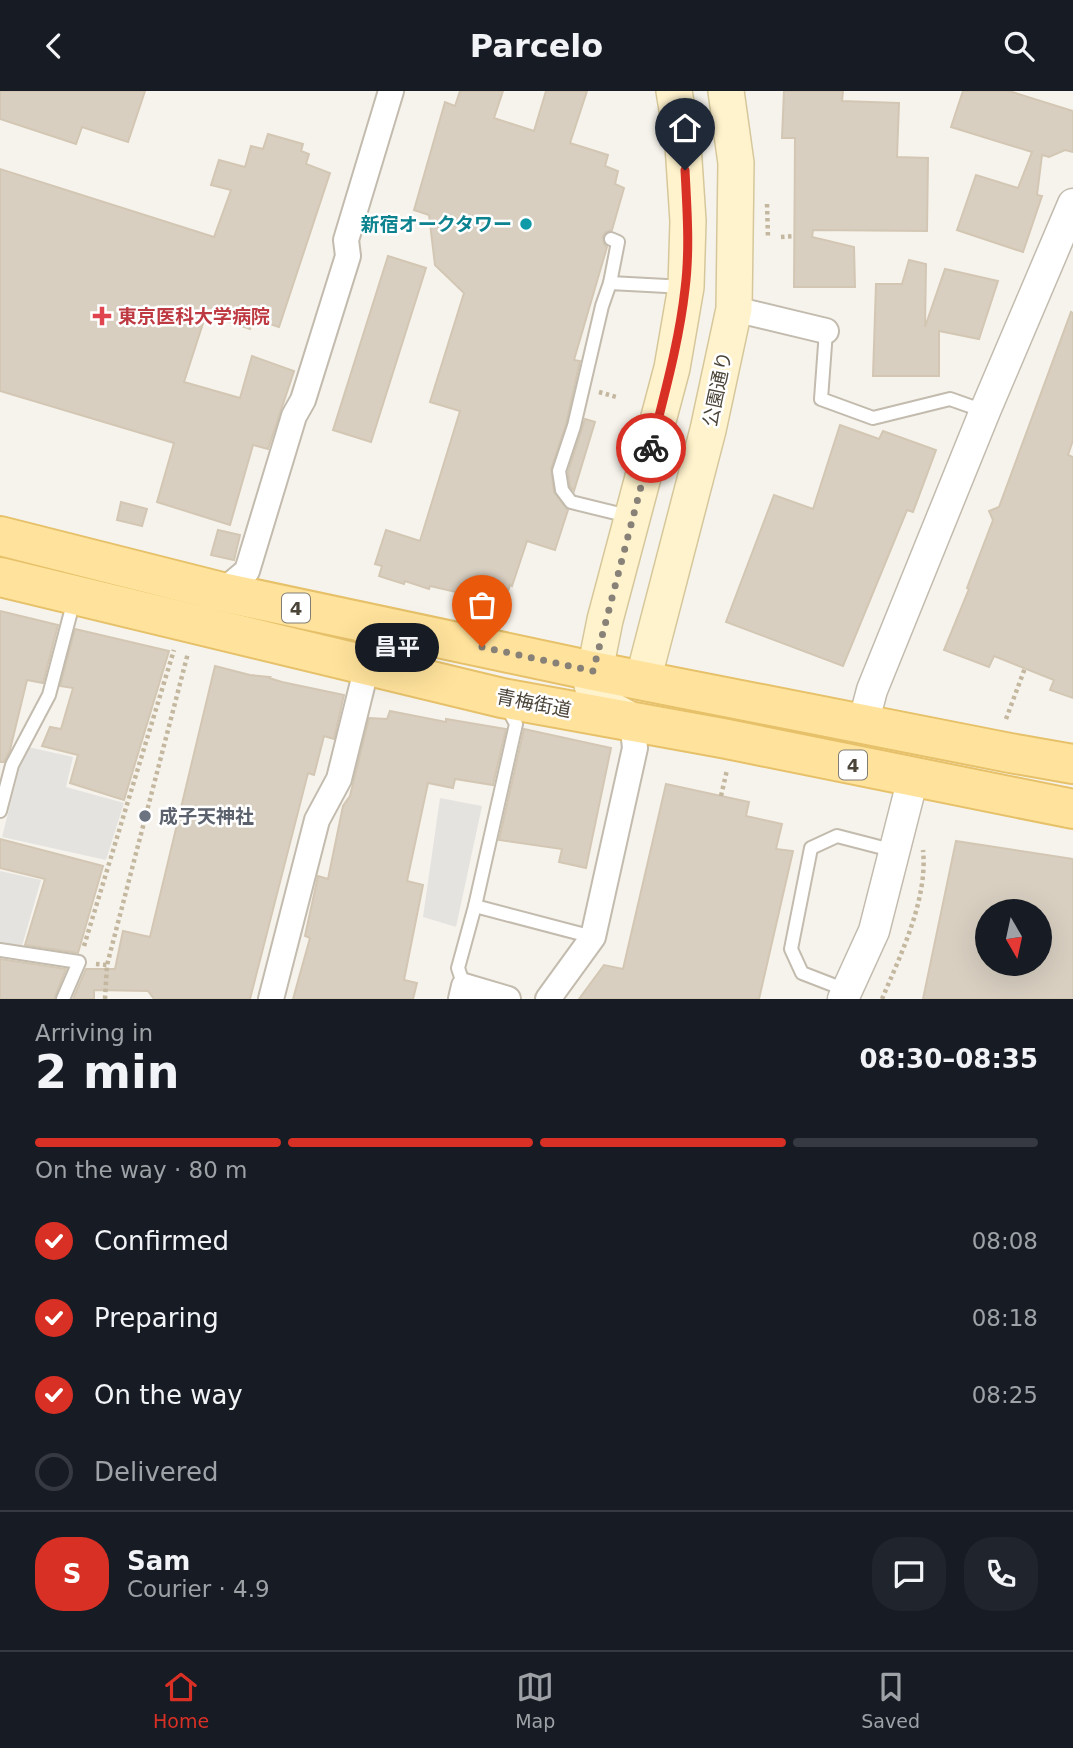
<!DOCTYPE html>
<meta charset="utf-8">
<style>
:root{--surface:#171b24;--page:#20242c;--text:#f1f3f6;--muted:#9ea1a6;--line:#363941;--accent:#d93025}
body{margin:0;font-family:"DejaVu Sans","Noto Sans JP",sans-serif;background:var(--page);color:var(--text);height:100vh;display:flex;flex-direction:column;font-size:26px;white-space:nowrap}
*{box-sizing:border-box;margin:0}
p{font-size:23px;color:var(--muted)}
.icon{flex:none;width:38px;height:38px;fill:none;stroke:currentColor;stroke-width:2;stroke-linecap:round;stroke-linejoin:round}
.map{position:relative;height:908px;overflow:hidden}
.sheet{display:flex;flex-direction:column;background:var(--surface);flex:1}
.sheet>*{flex:none}
.needle{width:46px;rotate:171deg}
.fabs{position:absolute;left:975px;top:808px;display:grid;gap:14px}
.fabs a{display:grid;place-items:center;width:77px;height:77px;border-radius:50%;background:var(--surface);box-shadow:0 7px 28px #0002;font-size:35px}
.pin{position:absolute;display:grid;place-items:center;width:60px;height:60px;color:#fff;margin:-72px -30px;border-radius:50% 50% 50% 0;rotate:-45deg;box-shadow:0 0 7px #0007}
.pin .icon{rotate:45deg}
.courier{position:absolute;display:grid;place-items:center;width:70px;height:70px;margin:-35px;border:5px solid #d93025;border-radius:50%;background:#fff;color:#222;box-shadow:0 2px 9px #0007}
.bubble{position:absolute;height:49px;border-radius:24px;background:var(--surface);box-shadow:0 7px 28px #0002;font-size:23px;font-weight:700;line-height:49px;text-align:center}
.summary em{font-style:normal;font-weight:700}
.summary div{display:flex;flex-direction:column-reverse}
.summary{display:flex;align-items:center;justify-content:space-between;height:119px;padding:0 35px}
h1{font-size:46px;font-weight:700;line-height:52px}
.bar{display:grid;grid-template-columns:repeat(4,1fr);gap:10px 7px;align-content:center;height:84px;padding:0 35px}
.bar i{height:9px;border-radius:5px;background:var(--line)}
.bar .selected{background:var(--accent)}
.bar p{grid-column:span 4}
.line{display:flex;align-items:center;gap:18px;padding:0 35px;border-top:2px solid var(--line)}
.line div{flex:1}
.round{display:grid;place-items:center;flex:none;width:74px;height:74px;border-radius:28px;background:var(--page)}
ol{padding:0 35px;list-style:none}
li{display:flex;align-items:center;gap:21px;height:77px}
li p{margin-inline-start:auto}
li .icon{padding:7px;border-radius:50%;background:var(--accent);color:#fff;stroke-width:4}
li:last-child{color:var(--muted)}
li i{width:38px;height:38px;border:4px solid var(--line);border-radius:50%}
header{display:flex;justify-content:space-between;align-items:center;height:91px;padding:0 35px;background:var(--surface);font-size:32px;font-weight:700}
.dock{display:flex;justify-content:space-around;align-items:center;height:98px;border-top:2px solid var(--line);background:var(--surface);font-size:19px;color:var(--muted)}
.dock a{display:grid;justify-items:center;gap:4px}
.dock .selected{color:var(--accent)}
.map>svg:first-child{display:block}
.parking{fill:#e5e3e0}
.building{fill:#d8cfc1;stroke:#d3c7b4;stroke-width:2;fill-rule:evenodd}
.lines{fill:none;stroke-linecap:round;stroke-linejoin:round}
.service-casing{stroke:#c2bbae;stroke-width:16}
.minor-casing{stroke:#c2bbae;stroke-width:28}
.tertiary-casing{stroke:#c2bbae;stroke-width:33}
.secondary-casing{stroke:#d6c79b;stroke-width:38}
.primary-casing{stroke:#e6c16a;stroke-width:42}
.path{stroke:#c4b79f;stroke-width:4.5;stroke-dasharray:3.5 3.5;stroke-linecap:butt}
.service{stroke:#fff;stroke-width:12}
.minor{stroke:#fff;stroke-width:24}
.tertiary{stroke:#fff;stroke-width:30}
.secondary{stroke:#fff3cd;stroke-width:35}
.primary{stroke:#ffe39c;stroke-width:38}
.done{stroke:#878178;stroke-width:7;stroke-dasharray:0 12.6}
.route{stroke:#d93025;stroke-width:9}
.culture-dot{fill:#0f9aa8;stroke:#fff;stroke-width:2.5}
.health-dot{fill:#e0444e;stroke:#fff;stroke-width:2.5}
.worship-dot{fill:#6b7280;stroke:#fff;stroke-width:2.5}
.labels{text-anchor:middle;dominant-baseline:central;stroke-width:5;stroke-linejoin:round;paint-order:stroke}
.shield{fill:#fff;stroke:#817c74;stroke-width:2}
.shield-label{font-size:18px;font-weight:bold;fill:#4b4439}
.culture-label{font-size:19px;font-weight:bold;fill:#0d838f;stroke:#fff;text-anchor:end}
.health-label{font-size:19px;font-weight:bold;fill:#be3a42;stroke:#fff;text-anchor:start}
.street-label{font-size:19px;fill:#4b4439;stroke:#fff}
.worship-label{font-size:19px;font-weight:bold;fill:#5b616d;stroke:#fff;text-anchor:start}
</style>
<header><svg class="icon" aria-label="back" viewBox="0 0 24 24"><path d="M15 5l-7 7 7 7"/></svg>Parcelo<svg class="icon" aria-label="search" viewBox="0 0 24 24"><circle cx="10" cy="10" r="6"/><path d="M15 15l6 6"/></svg></header>
<div class="map">
<svg width="1073" height="908" viewBox="0 0 1073 908">
<rect width="100%" height="100%" fill="#f6f3ec"/>
<!-- parking -->
<g class="parking">
<path d="M28 656 73 666 66 696 124 712 106 769 2 746 20 674Z"/>
<path d="M440 707 482 715 456 836 423 826Z"/>
<path d="M0 780 41 789 22 855 0 852Z"/>
</g>
<!-- building -->
<g class="building">
<path d="M0 0H145L128 51 82 36 76 53 0 28Z"/>
<path d="M460 0H503L494 27 534 40 546 0H587L570 52 608 64 605 75 618 80 615 93 624 97 612 139 606 141 603 145 604 153 607 156 574 269 580 270 566 333 551 378 554 401 568 419 555 459 527 450 512 495 510 494 504 512 430 495 429 498 405 490 404 493 379 485 382 475 375 473 386 439 420 450 460 320 430 311 464 202 435 174 429 124 414 119 445 11 455 15Z"/>
<path d="M784 0H843L842 10 899 12 897 66 928 67 927 140 813 139 812 146 854 156 855 196H794L795 47H782Z"/>
<path d="M963 0H1009L1073 20V61L1065 59 1049 66 1042 64 1037 104 1042 105 1023 161 957 139 976 84 1018 97 1032 61 951 36Z"/>
<path d="M268 43 303 53 301 60 309 63 306 73 330 82 279 236 254 228 250 238 206 223 184 291 240 307 252 265 294 280 268 358 253 354 230 434 157 411 174 352 0 300V78L214 146 231 99 211 94 219 69 245 76 251 55 263 58Z"/>
<path d="M388 165 426 177 371 351 333 339Z"/>
<path d="M909 169 926 173 925 236 945 178 998 190 979 248 939 240V285H873L876 193H902Z"/>
<path d="M1071 221 1073 222V349L1068 364 1073 366V607L1050 599 1054 589 994 565 989 576 944 559 969 498 967 497 993 429 989 420 999 416Z"/>
<path d="M585 328 595 331 574 400 570 395 568 381Z"/>
<path d="M840 334 879 348 883 340 936 359 913 421 907 419 843 575 726 531 774 404 813 418Z"/>
<path d="M121 411 147 418 142 435 117 429Z"/>
<path d="M218 439 240 444 234 469 211 464Z"/>
<path d="M0 520 58 534 43 592 27 589 10 659 4 671H0Z"/>
<path d="M75 538 169 560 124 709 70 692 78 664 42 655 50 636 61 638 73 597 60 595Z"/>
<path d="M215 575 250 584 270 586 269 587 282 591 344 604 334 648 324 645 314 684 308 682 250 908H154L148 900 94 899V908H73L86 878H115L123 840 150 846Z"/>
<path d="M390 620 446 631V628L506 638 493 694 455 688 453 697 428 692 407 790 423 794 404 889 417 892 413 908H293L310 847 305 845 318 785 328 788 343 715 350 705 369 627 387 628Z"/>
<path d="M524 638 611 657 586 777 559 771 562 758 499 749Z"/>
<path d="M666 693 749 711 746 725 782 733 776 758 793 760 759 908H579L604 874 623 878Z"/>
<path d="M0 748 103 775 78 862 25 854 45 788 0 777Z"/>
<path d="M956 750 1073 768V908H923ZM987 821H1040V873H987Z"/>
<path d="M0 868 66 878 54 908H0Z"/>
</g>
<g class="lines">
<defs>
<g id="service">
<path d="M610 192 618 151 611 148"/>
<path d="M826 240 821 308 873 327 950 308 984 320"/>
<path d="M632 426 571 411 562 399 559 380 574 335 602 215 610 192 685 196"/>
<path d="M0 720 12 674 49 604 74 509"/>
<path d="M475 815 593 846"/>
<path d="M0 859 79 871 63 908"/>
<path d="M464 895 458 877 475 815 516 633 507 616"/>
<path d="M846 899 802 882 791 858 811 757 837 745 895 760"/>
</g>
<g id="minor">
<path d="M734 218 826 240"/>
<path d="M222 501 247 480 294 325 303 309 348 165 346 149 391 0"/>
<path d="M271 908 317 729 339 688 367 575"/>
<path d="M461 908 464 895 508 908"/>
<path d="M548 908 593 846 635 657 632 630"/>
</g>
<g id="tertiary">
<path d="M863 633 872 599 985 320 1073 113"/>
<path d="M843 908 874 840 913 687"/>
</g>
<g id="secondary">
<path d="M643 589 708 339 734 218 736 72 726 0"/>
<path d="M632 630 612 619 598 607 592 594 605 529 672 277 686 196 688 130 683 54 674 0"/>
</g>
<g id="primary">
<path d="M0 445 222 501 593 580 1010 662 1073 673"/>
<path d="M0 486 502 607 722 647 1073 718"/>
</g>
</defs>
<!-- service casing -->
<use href="#service" class="service-casing"/>
<!-- minor casing -->
<use href="#minor" class="minor-casing"/>
<!-- tertiary casing -->
<use href="#tertiary" class="tertiary-casing"/>
<!-- secondary casing -->
<use href="#secondary" class="secondary-casing"/>
<!-- primary casing -->
<use href="#primary" class="primary-casing"/>
<!-- path -->
<g class="path">
<path d="M767 113 768 147"/>
<path d="M781 146 794 145"/>
<path d="M599 301 616 306"/>
<path d="M1006 628 1025 577"/>
<path d="M721 705 727 679"/>
<path d="M84 855 174 559"/>
<path d="M96 873 107 874"/>
<path d="M105 908 107 874 188 562"/>
<path d="M882 908C901 863 928 808 923 759"/>
</g>
<!-- service -->
<use href="#service" class="service"/>
<!-- minor -->
<use href="#minor" class="minor"/>
<!-- tertiary -->
<use href="#tertiary" class="tertiary"/>
<!-- secondary -->
<use href="#secondary" class="secondary"/>
<!-- primary -->
<use href="#primary" class="primary"/>
</g>
<g class="lines">
<!-- done -->
<path class="done" d="M482 556 593 580 651 357"/>
<!-- route -->
<path class="route" d="M651 357C664 304 679 252 685 198 690 159 687 118 685 79"/>
</g>
<!-- markers -->
<circle class="culture-dot" cx="526" cy="133" r="7"/>
<path class="health-dot" d="M98.5 214.5h7v7h7v7h-7v7h-7v-7h-7v-7h7z"/>
<circle class="worship-dot" cx="145" cy="725" r="7"/>
<g class="labels">
<!-- shield labels -->
<g class="shield">
<rect x="282" y="502.5" width="28" height="29" rx="5"/>
<rect x="839" y="659.5" width="28" height="29" rx="5"/>
</g>
<g class="shield-label">
<text x="296" y="517">4</text>
<text x="853" y="674">4</text>
</g>
<!-- culture labels -->
<g class="culture-label">
<text x="512" y="133">新宿オークタワー</text>
</g>
<!-- health labels -->
<g class="health-label">
<text x="118" y="225">東京医科大学病院</text>
</g>
<!-- street labels -->
<g class="street-label">
<text transform="translate(717 298) rotate(-78)">公園通り</text>
<text transform="translate(534 612) rotate(11)">青梅街道</text>
</g>
<!-- worship labels -->
<g class="worship-label">
<text x="159" y="725">成子天神社</text>
</g>
</g>
</svg>
<div class="fabs">
<a><svg class="needle" viewBox="-14 -14 28 28"><path d="M0-13l5 13h-10z" fill="#e53935"/><path d="M0 13l5-13h-10z" fill="#9ea1a6"/></svg></a>
</div>
<div class="pin" style="left:482px;top:556px;background:#ea580c"><svg class="icon" aria-label="bag" viewBox="0 0 24 24"><path d="M5 8h14l-1 12H6zM9 8a3 3 0 0 1 6 0"/></svg></div>
<div class="pin" style="left:685px;top:79px;background:#1f2937"><svg class="icon" aria-label="home" viewBox="0 0 24 24"><path d="M3 11l9-7 9 7M6 9v11h12V9"/></svg></div>
<div class="courier" style="left:651px;top:357px"><svg class="icon" aria-label="bike" viewBox="0 0 24 24"><circle cx="6" cy="16" r="4"/><circle cx="18" cy="16" r="4"/><path d="M6 16l4-8h5l3 8M10 8l3 8H6M13 5h3"/></svg></div>
<div class="bubble" style="left:355px;top:532px;width:84px">昌平</div>
</div>
<section class="sheet">
<div class="summary"><div><h1>2 min</h1><p>Arriving in</p></div><em>08:30–08:35</em></div>
<div class="bar"><i class="selected"></i><i class="selected"></i><i class="selected"></i><i></i><p>On the way · 80 m</p></div>
<ol>
<li><svg class="icon" aria-label="check" viewBox="0 0 24 24"><path d="M5 12l5 5 9-10"/></svg>Confirmed<p>08:08</p></li>
<li><svg class="icon" aria-label="check" viewBox="0 0 24 24"><path d="M5 12l5 5 9-10"/></svg>Preparing<p>08:18</p></li>
<li><svg class="icon" aria-label="check" viewBox="0 0 24 24"><path d="M5 12l5 5 9-10"/></svg>On the way<p>08:25</p></li>
<li><i></i>Delivered</li>
</ol>
<div class="line" style="height:126px"><b class="round" style="background:var(--accent);color:#fff">S</b><div><b>Sam</b><p>Courier · 4.9</p></div><a class="round"><svg class="icon" aria-label="chat" viewBox="0 0 24 24"><path d="M4 5h16v11H9l-5 4z"/></svg></a><a class="round"><svg class="icon" aria-label="phone" viewBox="0 0 24 24"><path d="M5 4h4l2 5-3 2q2 4 5 5l2-3 5 2v4C11 20 4 13 5 4z"/></svg></a></div>
</section>
<nav class="dock">
<a class="selected"><svg class="icon" aria-label="home" viewBox="0 0 24 24"><path d="M3 11l9-7 9 7M6 9v11h12V9"/></svg>Home</a>
<a><svg class="icon" aria-label="map" viewBox="0 0 24 24"><path d="M3 6l6-2 6 2 6-2v14l-6 2-6-2-6 2zM9 4v14M15 6v14"/></svg>Map</a>
<a><svg class="icon" aria-label="saved" viewBox="0 0 24 24"><path d="M7 4h10v16l-5-4-5 4z"/></svg>Saved</a>
</nav>
